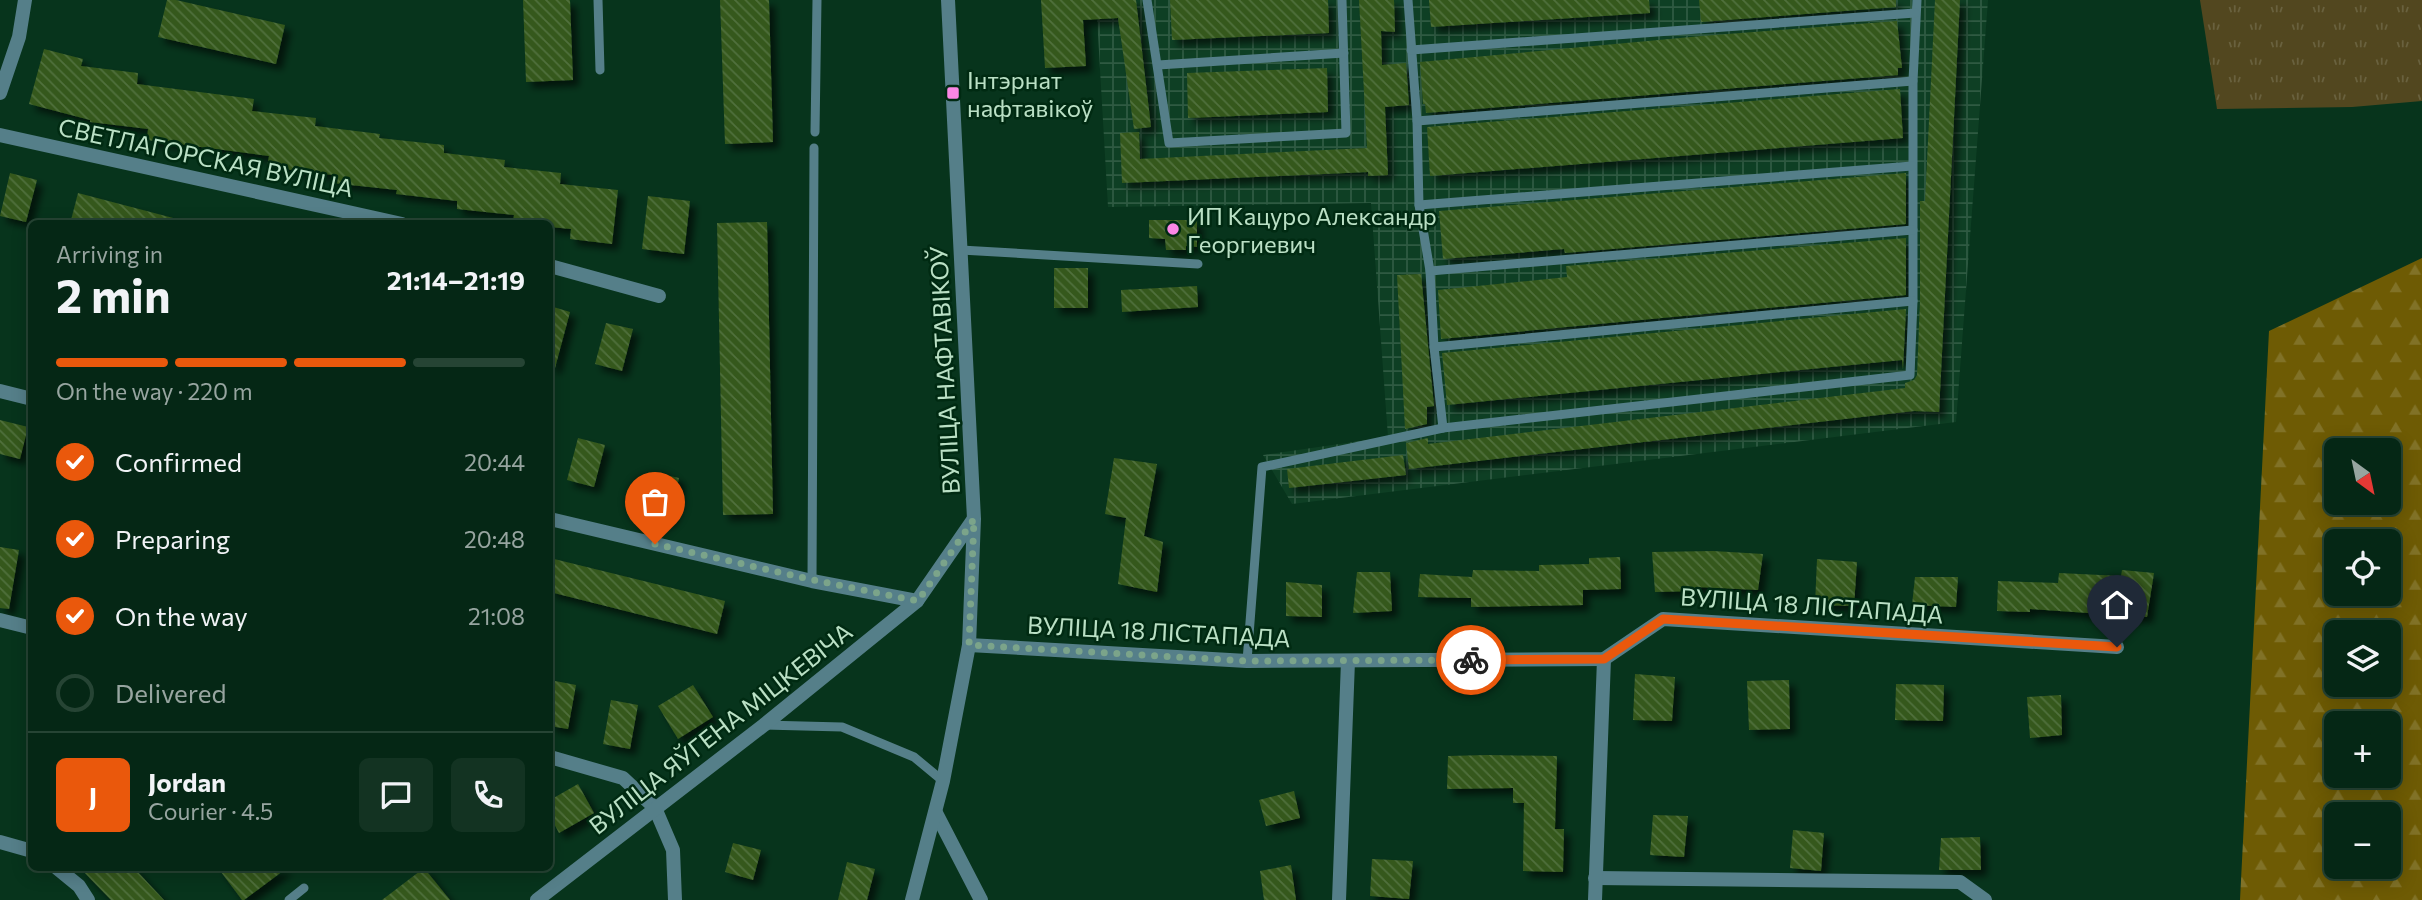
<!DOCTYPE html>
<meta charset="utf-8">
<style>
:root{--surface:#052715;--page:#133322;--text:#f1f3f6;--muted:#97a5a0;--line:#264434;--accent:#ea580c}
body{margin:0;font-family:Commissioner,sans-serif;background:var(--page);color:var(--text);height:100vh;display:flex;flex-direction:column;font-size:26px;white-space:nowrap}
*{box-sizing:border-box;margin:0}
p{font-size:23px;color:var(--muted)}
.icon{flex:none;width:38px;height:38px;fill:none;stroke:currentColor;stroke-width:2;stroke-linecap:round;stroke-linejoin:round}
.map{position:relative;flex:1;overflow:hidden}
.sheet{position:absolute;left:28px;top:220px;width:525px;height:651px;display:flex;flex-direction:column;background:var(--surface);border-radius:10px;box-shadow:0 4px 18px #0003,0 0 0 2px var(--line)}
.sheet>*{flex:none}
.needle{width:46px;rotate:147deg}
.fabs{position:absolute;left:2324px;top:438px;display:grid;gap:14px}
.fabs a{display:grid;place-items:center;width:77px;height:77px;border-radius:10px;background:var(--surface);box-shadow:0 4px 18px #0003,0 0 0 2px var(--line);font-size:35px}
.pin{position:absolute;display:grid;place-items:center;width:60px;height:60px;color:#fff;margin:-72px -30px;border-radius:50% 50% 50% 0;rotate:-45deg;box-shadow:0 0 7px #0007}
.pin .icon{rotate:45deg}
.courier{position:absolute;display:grid;place-items:center;width:70px;height:70px;margin:-35px;border:5px solid #ea580c;border-radius:50%;background:#fff;color:#222;box-shadow:0 2px 9px #0007}
.summary em{font-style:normal;font-weight:700}
.summary div{display:flex;flex-direction:column-reverse}
.summary{display:flex;align-items:center;justify-content:space-between;height:119px;padding:0 28px}
h1{font-size:46px;font-weight:700;line-height:52px}
.bar{display:grid;grid-template-columns:repeat(4,1fr);gap:10px 7px;align-content:center;height:84px;padding:0 28px}
.bar i{height:9px;border-radius:5px;background:var(--line)}
.bar .active{background:var(--accent)}
.bar p{grid-column:span 4}
.line{display:flex;align-items:center;gap:18px;padding:0 28px;border-top:2px solid var(--line)}
.line div{flex:1}
.round{display:grid;place-items:center;flex:none;width:74px;height:74px;border-radius:10px;background:var(--page)}
ol{padding:0 28px;list-style:none}
li{display:flex;align-items:center;gap:21px;height:77px}
li p{margin-inline-start:auto}
li .icon{padding:7px;border-radius:50%;background:var(--accent);color:#fff;stroke-width:4}
li:last-child{color:var(--muted)}
li i{width:38px;height:38px;border:4px solid var(--line);border-radius:50%}
.map>svg:first-child{display:block}
.industrial{fill:url(#industrial-grid)}
.grass{fill:url(#grass-tufts)}
.forest{fill:url(#forest-firs);fill-rule:evenodd}
.building{fill:url(#building-back-hatch);filter:url(#shadow)}
.lines{fill:none;stroke-linecap:round;stroke-linejoin:round}
.service{stroke:#557f89;stroke-width:9}
.minor{stroke:#557f89;stroke-width:14}
.tertiary{stroke:#557f89;stroke-width:14}
.done{stroke:#7ba48a;stroke-width:7;stroke-dasharray:0 12.6}
.route{stroke:#ea580c;stroke-width:9}
.poi-dot{fill:#fb87e5;stroke:#002a12;stroke-width:2.5}
.labels{text-anchor:middle;dominant-baseline:central;stroke-width:5;stroke-linejoin:round;paint-order:stroke}
.poi-label{font-size:24px;fill:#bae0c5;stroke:#002a12;text-anchor:start}
.street-label{font-size:24px;fill:#bae0c5;stroke:#002a12}
</style>
<div class="map">
<svg width="2422" height="900" viewBox="0 0 2422 900">
<defs>
<pattern id="industrial-grid" width="8" height="8" patternUnits="userSpaceOnUse" patternTransform="scale(1.75)"><rect width="8" height="8" fill="#0e3f24"/><path d="M0 4h8M4 0v8" fill="none" stroke="#2f5a42"/></pattern>
<pattern id="grass-tufts" width="24" height="20" patternUnits="userSpaceOnUse" patternTransform="scale(1.75)"><rect width="24" height="20" fill="#52471f"/><path d="M3 7l-1-3M5 7V3M7 7l1-3M15 17l-1-3M17 17v-4M19 17l1-3" fill="none" stroke="#69613e"/></pattern>
<pattern id="forest-firs" width="22" height="20" patternUnits="userSpaceOnUse" patternTransform="scale(1.75)"><rect width="22" height="20" fill="#6e5b04"/><path d="M5 1l3.5 6h-7zM16 11l3.5 6h-7z" fill="#817227"/></pattern>
<pattern id="building-back-hatch" width="6" height="6" patternUnits="userSpaceOnUse" patternTransform="scale(1.75)"><rect width="6" height="6" fill="#35581d"/><path d="M-1 5l2 2M0 0l6 6M5-1l2 2" fill="none" stroke="#50703c"/></pattern>
<filter id="shadow"><feDropShadow dx="6" dy="6" stdDeviation="3.5" flood-color="#0009"/></filter>
</defs>
<rect width="100%" height="100%" fill="#07341c"/>
<!-- industrial -->
<path class="industrial" d="M1096 0H1988L1956 422 1292 504 1263 455 1388 437 1371 203 1108 207Z"/>
<!-- grass -->
<path class="grass" d="M2200 0H2422V101L2352 107 2217 109Z"/>
<!-- forest -->
<path class="forest" d="M2422 258V900H2240L2269 331ZM2336 450H2389V502H2336ZM2336 541H2389V593H2336ZM2336 632H2389V684H2336ZM2336 723H2389V775H2336ZM2336 814H2389V866H2336Z"/>
<!-- building -->
<g class="building">
<path d="M167 0H176L285 25 276 64 158 37Z"/>
<path d="M523 0H570L573 80 526 82Z"/>
<path d="M720 0H769L773 142 725 144Z"/>
<path d="M1041 0H1136L1151 127 1134 129 1118 18 1083 20 1086 66 1045 68Z"/>
<path d="M1170 0H1328L1329 33 1172 40Z"/>
<path d="M1359 0H1394L1395 32 1381 31 1382 65 1406 63 1409 105 1385 107 1388 175 1368 176V172L1122 183 1120 133 1139 132 1140 159 1367 148Z"/>
<path d="M1429 0H1649L1650 13 1431 27Z"/>
<path d="M1699 0H1896V7L1701 22Z"/>
<path d="M1935 0H1960L1939 412 1914 411 1409 469 1406 443 1428 438V444L1905 388V383L1914 380 1917 375 1920 301V201H1925Z"/>
<path d="M1897 21 1902 68H1898V75L1426 113 1425 104H1423L1420 62 1702 36Z"/>
<path d="M44 49 83 59 81 66 138 73 137 84 254 99 252 111 316 118 315 126 380 134 379 138 444 145V153L505 160 504 167 561 173 560 184 618 190 612 244 570 239 571 229 550 227V224L513 222 514 215 457 209V201L396 194 397 190 332 183 333 175 267 167 269 156 147 140 148 129 90 122V120L29 104Z"/>
<path d="M1327 68 1328 112 1188 118 1187 73Z"/>
<path d="M1900 89 1903 138 1430 176 1427 127Z"/>
<path d="M10 173 37 180 26 222 0 216Z"/>
<path d="M1906 173V224L1565 253 1564 249 1443 259 1439 211Z"/>
<path d="M78 193 177 219 176 224H70Z"/>
<path d="M648 196 690 201 684 254 642 249Z"/>
<path d="M1149 220H1197V247L1186 246V250H1166L1165 239 1149 238Z"/>
<path d="M767 222 773 514 723 515 717 223Z"/>
<path d="M1906 238V295L1441 339 1438 290 1567 277 1566 266Z"/>
<rect x="1054" y="268" width="34" height="40"/>
<path d="M1421 274 1434 406 1427 407V424L1405 429 1397 275Z"/>
<path d="M1197 286 1198 307 1122 312 1121 290Z"/>
<path d="M550 306 570 312 555 368 550 367Z"/>
<path d="M1906 309 1903 369 1902 360 1447 405 1442 353Z"/>
<path d="M606 323 633 329 622 371 595 364Z"/>
<path d="M0 420 28 427 20 459 0 454Z"/>
<path d="M578 438 605 445 594 487 567 480Z"/>
<path d="M1403 455 1406 475 1289 488 1287 469Z"/>
<path d="M1114 458 1157 464 1144 536 1163 542 1157 592 1118 584 1126 518 1105 514Z"/>
<path d="M652 472 679 478 669 520 642 513Z"/>
<path d="M0 547 19 550 9 609 0 608Z"/>
<path d="M1713 551 1763 554 1758 590 1697 587V591L1655 592 1652 552Z"/>
<path d="M1620 557 1621 589 1583 590V605L1471 607V598L1418 597 1420 574 1472 577 1473 570 1539 571V565L1589 564V558Z"/>
<path d="M550 558 725 601 717 634 550 592Z"/>
<path d="M1817 559 1857 562 1854 606 1815 605Z"/>
<path d="M2122 570 2154 573 2147 617 2030 609V612L1997 611 1998 581 2058 583 2059 573 2121 576Z"/>
<path d="M1357 572H1390L1392 611 1353 613Z"/>
<path d="M1915 577H1958L1956 607 1912 605Z"/>
<path d="M1286 582 1322 585V617L1286 616Z"/>
<path d="M1635 674 1675 677 1672 721 1633 720Z"/>
<path d="M550 680 576 685 568 729 550 726Z"/>
<path d="M1789 680 1790 729 1749 730 1747 681Z"/>
<path d="M1896 684 1944 685 1943 721 1895 720Z"/>
<path d="M693 685 713 717 678 739 658 706Z"/>
<path d="M2061 695 2062 735 2030 738 2027 697Z"/>
<path d="M611 700 638 705 630 749 603 744Z"/>
<path d="M1487 755 1557 756 1555 829H1564L1563 872 1523 871 1524 803H1513V788L1447 789 1448 756Z"/>
<path d="M578 784 594 813 559 833 550 816V800Z"/>
<path d="M1294 791 1300 818 1266 826 1259 800Z"/>
<path d="M1653 815 1688 816 1684 857 1650 855Z"/>
<path d="M1793 830 1824 833 1821 871 1790 868Z"/>
<path d="M1980 837 1981 870H1939L1941 838Z"/>
<path d="M733 843 761 850 753 880 725 872Z"/>
<path d="M1372 859 1413 861 1409 899 1370 896Z"/>
<path d="M847 862 875 869 867 900H838Z"/>
<path d="M1291 865 1296 900H1264L1260 871Z"/>
<path d="M80 868H134L164 900H111Z"/>
<path d="M218 868H287L244 900H242Z"/>
<path d="M424 868 450 900H382Z"/>
</g>
<g class="lines">
<!-- service -->
<g class="service">
<path d="M598 0 600 70"/>
<path d="M1147 0 1169 143 1346 133 1342 0"/>
<path d="M1408 0 1417 121 1419 205 1430 271 1434 347 1443 428 1910 375 1913 301V81L1917 0"/>
<path d="M1411 50 1915 13"/>
<path d="M1158 65 1344 53"/>
<path d="M1417 121 1913 81"/>
<path d="M815 132 817 0"/>
<path d="M1419 205 1912 166"/>
<path d="M961 250 1198 264"/>
<path d="M1430 271 1913 230"/>
<path d="M1434 347 1913 301"/>
<path d="M812 581 814 148"/>
<path d="M1247 661 1262 467 1443 428"/>
<path d="M764 725 842 727 914 757 943 781"/>
<path d="M289 900 304 888"/>
</g>
<!-- minor -->
<g class="minor">
<path d="M0 93 19 37 25 0"/>
<path d="M0 135 402 224"/>
<path d="M550 266 659 296"/>
<path d="M0 391 32 399"/>
<path d="M550 519 812 581 917 601"/>
<path d="M0 620 32 628"/>
<path d="M969 645 1247 661 1604 659 1663 619 2117 647"/>
<path d="M550 757 623 778 655 808 673 850 675 900"/>
<path d="M936 813 981 900"/>
<path d="M0 842 32 851"/>
<path d="M57 868 79 886 88 900"/>
<path d="M1595 878 1960 882 1985 900"/>
<path d="M1339 900 1348 661"/>
<path d="M1595 900 1604 659"/>
</g>
<!-- tertiary -->
<g class="tertiary">
<path d="M537 900 764 725 917 601 973 520"/>
<path d="M912 900 943 781 969 645 974 519 948 0"/>
</g>
</g>
<g class="lines">
<!-- done -->
<path class="done" d="M655 544 813 580 918 601 974 519 969 645 1247 661 1471 660"/>
<!-- route -->
<path class="route" d="M1471 660 1604 659 1663 619 2117 647"/>
</g>
<!-- markers -->
<g class="poi-dot">
<rect x="946" y="86" width="14" height="14" rx="3.5"/>
<circle cx="1173" cy="229" r="7"/>
</g>
<g class="labels">
<!-- poi labels -->
<g class="poi-label">
<text x="967" y="79">Інтэрнат<tspan x="967" dy="28">нафтавікоў</tspan></text>
<text x="1187" y="215">ИП Кацуро Александр<tspan x="1187" dy="28">Георгиевич</tspan></text>
</g>
<!-- street labels -->
<g class="street-label">
<text transform="translate(206 157) rotate(12)">СВЕТЛАГОРСКАЯ ВУЛІЦА</text>
<text transform="translate(944 370) rotate(-93)">ВУЛІЦА НАФТАВІКОЎ</text>
<text transform="translate(1812 605) rotate(4)">ВУЛІЦА 18 ЛІСТАПАДА</text>
<text transform="translate(1159 631) rotate(3)">ВУЛІЦА 18 ЛІСТАПАДА</text>
<text transform="translate(720 728) rotate(-38)">ВУЛІЦА ЯЎГЕНА МІЦКЕВІЧА</text>
</g>
</g>
</svg>
<div class="fabs">
<a><svg class="needle" viewBox="-14 -14 28 28"><path d="M0-13l5 13h-10z" fill="#e53935"/><path d="M0 13l5-13h-10z" fill="#97a5a0"/></svg></a>
<a><svg class="icon" aria-label="locate" viewBox="0 0 24 24"><circle cx="12" cy="12" r="6"/><path d="M12 2v4M12 18v4M2 12h4M18 12h4"/></svg></a>
<a><svg class="icon" aria-label="layers" viewBox="0 0 24 24"><path d="M12 4l9 5-9 5-9-5zM3 14l9 5 9-5"/></svg></a>
<a>+</a>
<a>−</a>
</div>
<div class="pin" style="left:655px;top:544px;background:#ea580c"><svg class="icon" aria-label="bag" viewBox="0 0 24 24"><path d="M5 8h14l-1 12H6zM9 8a3 3 0 0 1 6 0"/></svg></div>
<div class="pin" style="left:2117px;top:647px;background:#1f2937"><svg class="icon" aria-label="home" viewBox="0 0 24 24"><path d="M3 11l9-7 9 7M6 9v11h12V9"/></svg></div>
<div class="courier" style="left:1471px;top:660px"><svg class="icon" aria-label="bike" viewBox="0 0 24 24"><circle cx="6" cy="16" r="4"/><circle cx="18" cy="16" r="4"/><path d="M6 16l4-8h5l3 8M10 8l3 8H6M13 5h3"/></svg></div>
<section class="sheet">
<div class="summary"><div><h1>2 min</h1><p>Arriving in</p></div><em>21:14–21:19</em></div>
<div class="bar"><i class="active"></i><i class="active"></i><i class="active"></i><i></i><p>On the way · 220 m</p></div>
<ol>
<li><svg class="icon" aria-label="check" viewBox="0 0 24 24"><path d="M5 12l5 5 9-10"/></svg>Confirmed<p>20:44</p></li>
<li><svg class="icon" aria-label="check" viewBox="0 0 24 24"><path d="M5 12l5 5 9-10"/></svg>Preparing<p>20:48</p></li>
<li><svg class="icon" aria-label="check" viewBox="0 0 24 24"><path d="M5 12l5 5 9-10"/></svg>On the way<p>21:08</p></li>
<li><i></i>Delivered</li>
</ol>
<div class="line" style="height:126px"><b class="round" style="background:var(--accent);color:#fff">J</b><div><b>Jordan</b><p>Courier · 4.5</p></div><a class="round"><svg class="icon" aria-label="chat" viewBox="0 0 24 24"><path d="M4 5h16v11H9l-5 4z"/></svg></a><a class="round"><svg class="icon" aria-label="phone" viewBox="0 0 24 24"><path d="M5 4h4l2 5-3 2q2 4 5 5l2-3 5 2v4C11 20 4 13 5 4z"/></svg></a></div>
</section>
</div>
